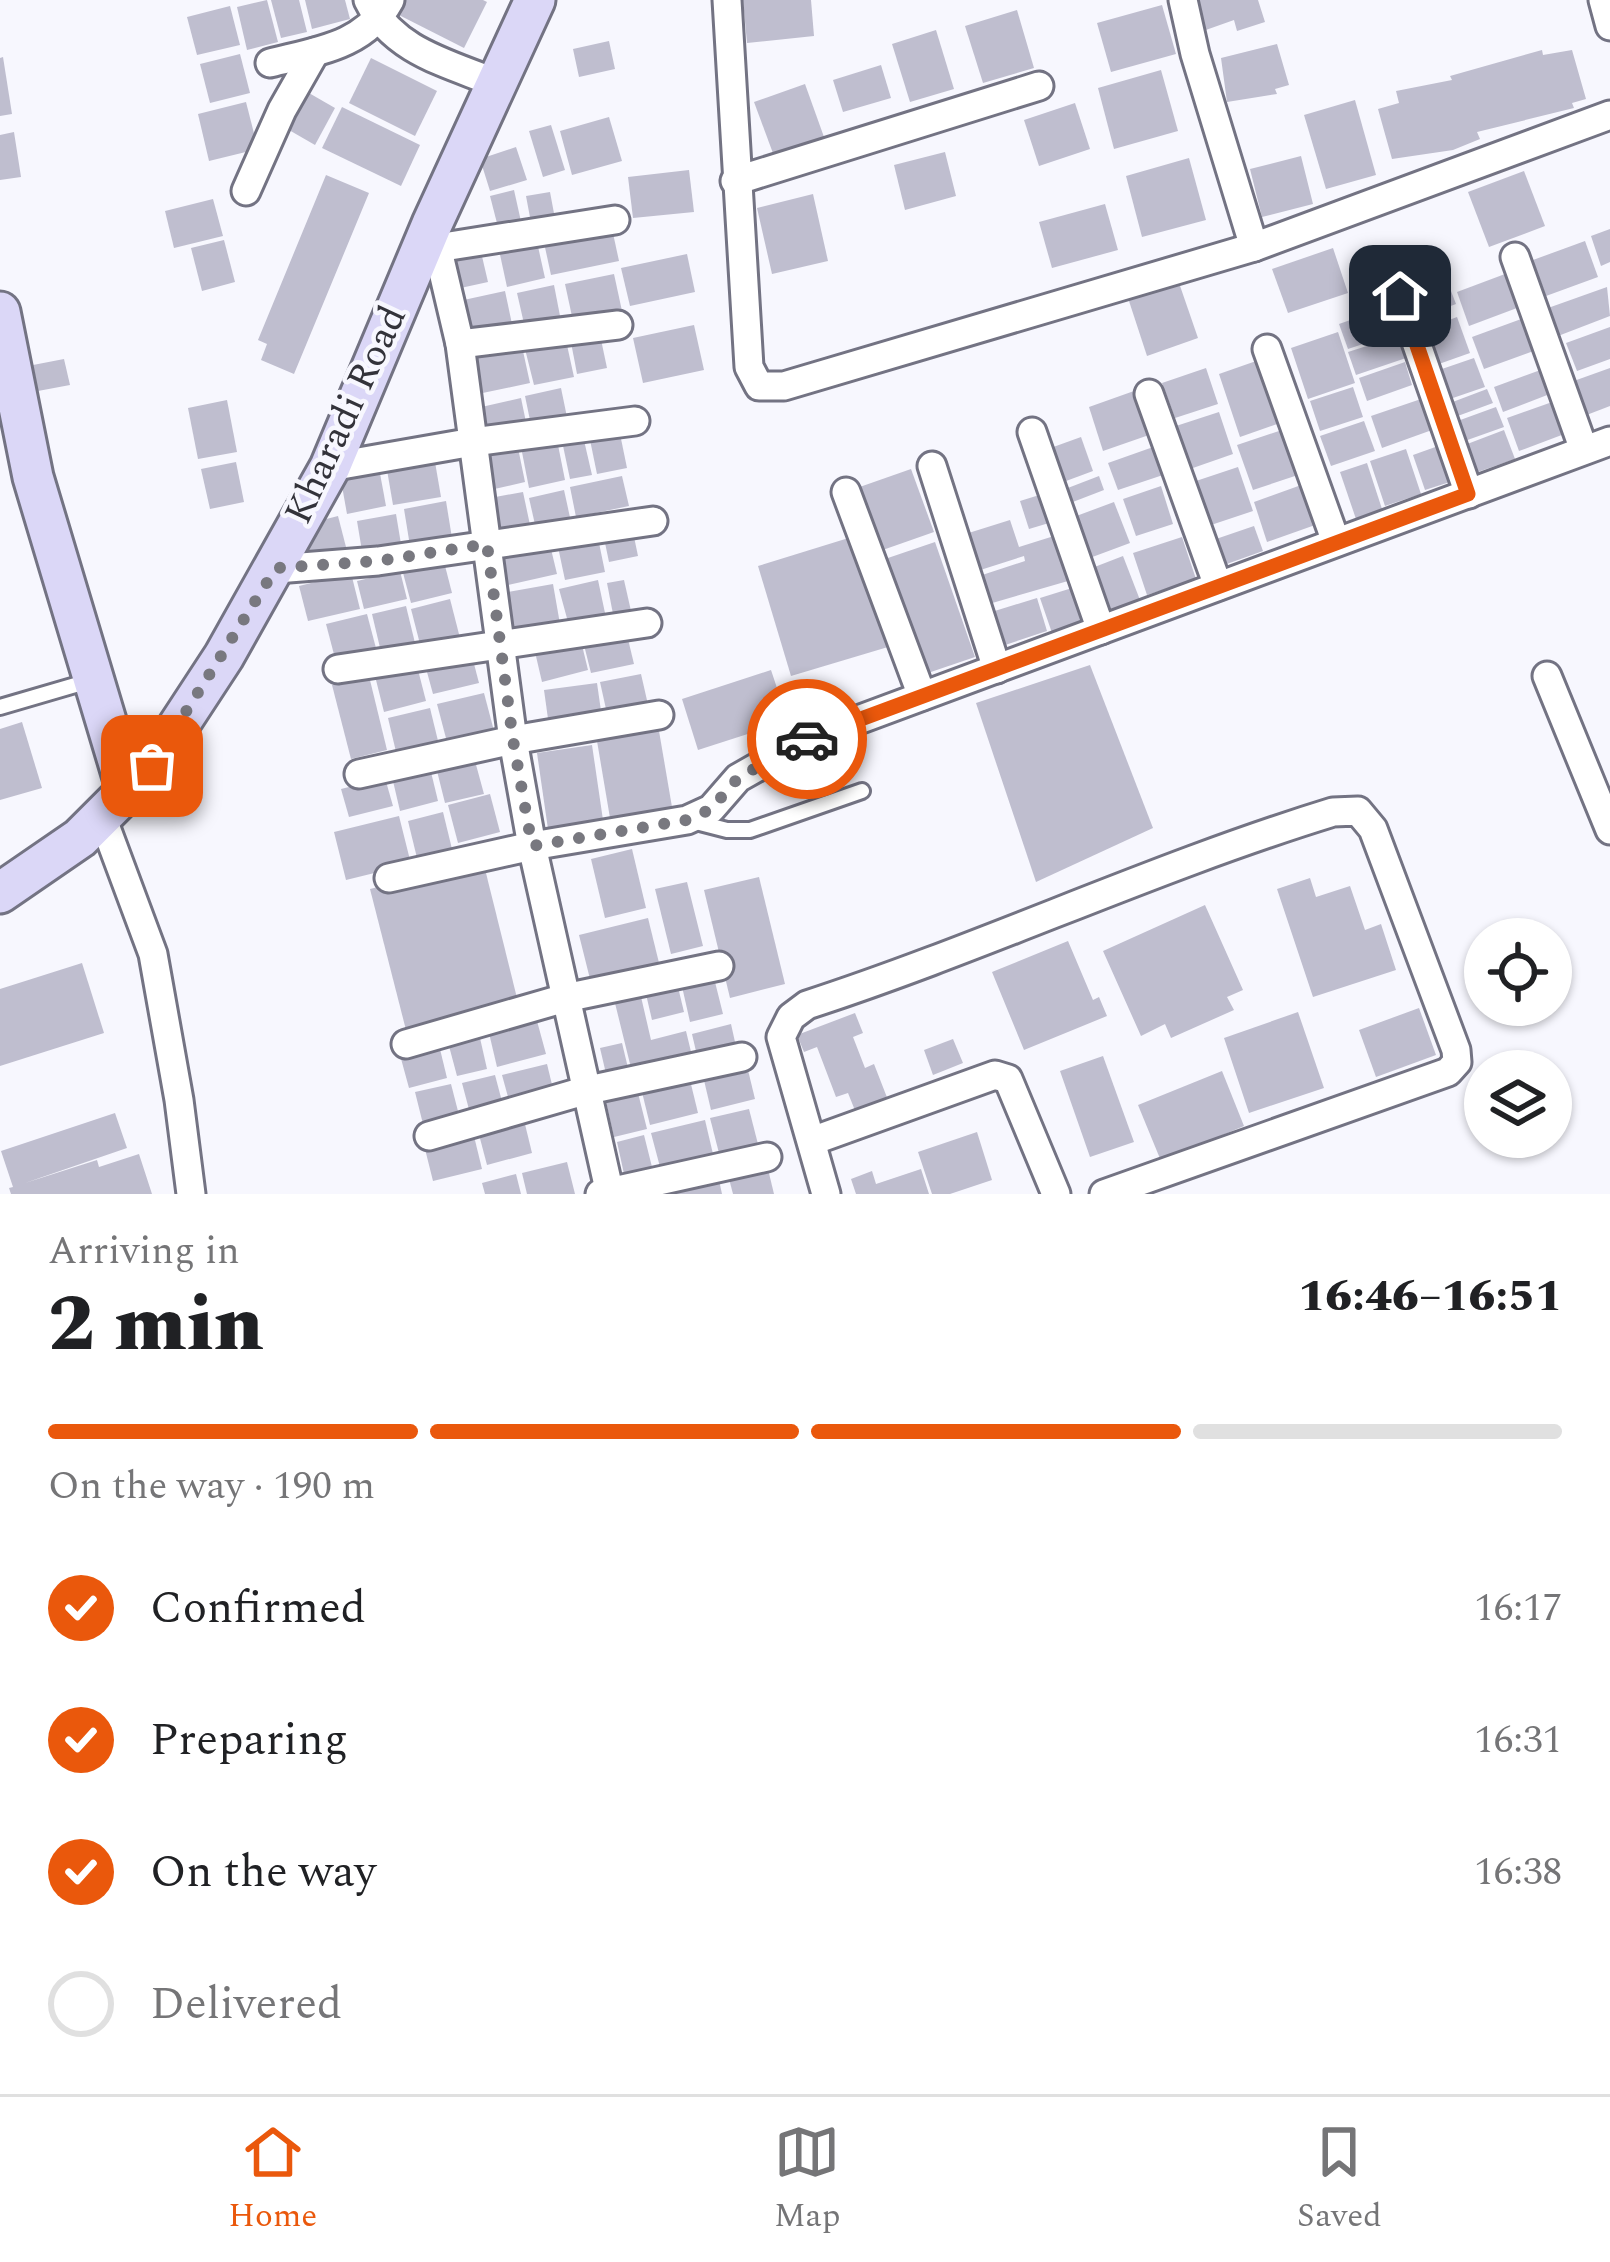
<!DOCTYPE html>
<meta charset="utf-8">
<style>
:root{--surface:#fff;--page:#f2f2f2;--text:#202124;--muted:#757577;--line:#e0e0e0;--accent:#ea580c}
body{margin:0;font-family:Spectral,serif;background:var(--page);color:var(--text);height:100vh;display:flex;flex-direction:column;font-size:45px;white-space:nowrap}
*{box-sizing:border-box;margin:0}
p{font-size:39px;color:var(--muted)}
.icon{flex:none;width:66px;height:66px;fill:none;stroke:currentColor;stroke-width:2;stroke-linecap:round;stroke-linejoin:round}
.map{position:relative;height:1194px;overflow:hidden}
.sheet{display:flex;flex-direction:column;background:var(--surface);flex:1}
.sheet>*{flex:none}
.buttons{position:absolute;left:1464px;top:918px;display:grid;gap:24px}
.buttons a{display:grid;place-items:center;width:108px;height:108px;border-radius:50%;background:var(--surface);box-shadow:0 3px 9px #0004;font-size:60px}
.pin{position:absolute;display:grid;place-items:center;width:102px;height:102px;color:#fff;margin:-51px;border-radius:24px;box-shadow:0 6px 18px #0006}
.courier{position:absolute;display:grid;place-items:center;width:120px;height:120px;margin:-60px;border:9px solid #ea580c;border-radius:50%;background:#fff;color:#222;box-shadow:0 3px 15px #0007}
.summary em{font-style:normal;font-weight:800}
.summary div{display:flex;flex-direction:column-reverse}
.summary{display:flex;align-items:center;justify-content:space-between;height:204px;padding:0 48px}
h1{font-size:78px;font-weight:800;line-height:90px}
.bar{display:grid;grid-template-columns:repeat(4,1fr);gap:18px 12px;align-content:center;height:144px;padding:0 48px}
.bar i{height:15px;border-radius:9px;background:var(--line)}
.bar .on{background:var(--accent)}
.bar p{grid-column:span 4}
ol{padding:0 48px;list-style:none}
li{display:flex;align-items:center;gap:36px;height:132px}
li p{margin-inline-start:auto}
li .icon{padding:12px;border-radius:50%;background:var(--accent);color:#fff;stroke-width:4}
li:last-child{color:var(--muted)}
li i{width:66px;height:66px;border:6px solid var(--line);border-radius:50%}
.menu{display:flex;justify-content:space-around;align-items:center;height:168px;border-top:3px solid var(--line);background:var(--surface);font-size:33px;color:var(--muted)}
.menu a{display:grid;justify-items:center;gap:6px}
.menu .on{color:var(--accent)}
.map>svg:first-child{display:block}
.building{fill:#bfbecf}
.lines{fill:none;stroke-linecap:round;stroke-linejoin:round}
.lane-casing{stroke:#737383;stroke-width:20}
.street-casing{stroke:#737383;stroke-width:33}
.secondary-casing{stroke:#737383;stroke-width:45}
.lane{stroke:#fff;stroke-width:14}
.street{stroke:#fff;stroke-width:27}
.secondary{stroke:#dbd7f7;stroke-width:39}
.done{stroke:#78787f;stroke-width:12;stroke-dasharray:0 21.6}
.route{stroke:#ea580c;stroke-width:15}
.labels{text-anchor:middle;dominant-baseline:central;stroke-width:9;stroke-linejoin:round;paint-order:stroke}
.street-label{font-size:39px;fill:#33333a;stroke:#f7f7fe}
</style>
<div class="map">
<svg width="1610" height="1194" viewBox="0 0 1610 1194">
<rect width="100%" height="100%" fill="#f7f7fe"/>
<!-- building -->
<g class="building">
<path d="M267 0 278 42 247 50 237 7Z"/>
<path d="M271 0H299L307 32 281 38Z"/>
<path d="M305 0H345L350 19 312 29Z"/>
<path d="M399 0H483L487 2 464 48 393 12Z"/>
<path d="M743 0H811L814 36 747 43Z"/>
<path d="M1193 0H1258L1265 22 1237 31 1234 20 1203 31Z"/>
<path d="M1162 5 1176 54 1111 72 1097 23Z"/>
<path d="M230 6 240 45 197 55 187 17Z"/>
<path d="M1017 10 1034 68 983 83 965 26Z"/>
<path d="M936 30 954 89 910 102 892 44Z"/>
<path d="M609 41 615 69 579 77 573 49Z"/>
<path d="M1277 44 1289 85 1275 89 1277 94 1227 102 1221 58Z"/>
<path d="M1542 50 1543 55 1572 50 1586 99 1572 103 1574 108 1477 132 1480 139 1453 150 1392 159 1378 109 1399 103 1396 91 1452 80 1450 76Z"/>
<path d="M240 54 250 93 210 103 200 64Z"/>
<path d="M3 57 12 114 0 116V58Z"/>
<path d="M371 58 437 91 415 136 349 103Z"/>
<path d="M881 65 891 98 843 112 833 80Z"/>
<path d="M1161 70 1178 131 1114 149 1098 88Z"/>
<path d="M805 84 824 137 774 156 754 102Z"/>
<path d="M302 89 335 108 315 145 282 126Z"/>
<path d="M1355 100 1376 175 1326 189 1304 115Z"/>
<path d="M246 102 258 149 209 161 198 114Z"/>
<path d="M1075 103 1090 149 1039 166 1024 120Z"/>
<path d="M342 107 420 145 401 186 322 148Z"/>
<path d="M609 117 622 161 572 175 560 131Z"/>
<path d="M551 125 565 170 543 177 529 131Z"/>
<path d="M14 132 21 177 0 180V135Z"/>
<path d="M516 147 527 180 490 191 480 159Z"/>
<path d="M945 152 956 196 905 210 894 165Z"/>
<path d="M1301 156 1313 204 1262 217 1250 169Z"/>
<path d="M1189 158 1206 220 1142 237 1126 176Z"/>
<path d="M689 170 694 212 633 218 628 177Z"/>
<path d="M1524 171 1545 226 1489 247 1468 192Z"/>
<path d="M326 175 369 193 294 374 261 360 267 344 258 340Z"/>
<path d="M514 190 522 226 499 231 490 196Z"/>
<path d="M550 192 556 224 532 228 526 196Z"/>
<path d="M813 194 828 261 772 274 757 208Z"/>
<path d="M213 199 223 236 174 248 165 211Z"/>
<path d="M1105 204 1118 250 1052 268 1039 222Z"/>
<path d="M611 224 619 261 551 275 543 238Z"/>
<path d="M1610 229V262L1601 266 1591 236Z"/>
<path d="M224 240 235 282 202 291 191 248Z"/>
<path d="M1585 241 1598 277 1546 296 1533 260Z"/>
<path d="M537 242 545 278 507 287 499 250Z"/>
<path d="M1333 248 1348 293 1288 313 1272 269Z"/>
<path d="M481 252 488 282 456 289 450 259Z"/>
<path d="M687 254 695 292 630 306 621 268Z"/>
<path d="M614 274 622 311 573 321 565 284Z"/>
<path d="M1505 274 1517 308 1469 326 1457 292Z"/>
<path d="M1178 280 1198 338 1147 356 1128 298Z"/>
<path d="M554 285 561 321 525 328 517 293Z"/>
<path d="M1607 287 1610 316 1558 336 1548 308Z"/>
<path d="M505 291 512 324 466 333 459 301Z"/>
<path d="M1451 291 1456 304 1411 321 1406 308Z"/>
<path d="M1387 307 1396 333 1348 349 1339 324Z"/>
<path d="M1457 317 1470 353 1436 365 1423 330Z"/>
<path d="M1527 317 1539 349 1484 369 1472 337Z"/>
<path d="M694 325 704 370 643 383 633 338Z"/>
<path d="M1610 327V359L1577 371 1566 343Z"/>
<path d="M599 330 607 368 577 374 570 337Z"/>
<path d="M1338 332 1355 383 1308 399 1291 348Z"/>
<path d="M565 336 574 377 534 385 524 345Z"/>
<path d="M1398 336 1406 358 1356 375 1348 352Z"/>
<path d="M521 342 530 383 473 395 464 353Z"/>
<path d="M1474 358 1485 387 1450 399 1439 370Z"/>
<path d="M64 359 70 385 38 391 33 365Z"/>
<path d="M1259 360 1280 423 1240 437 1219 374Z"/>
<path d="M1405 362 1412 385 1367 401 1359 378Z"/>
<path d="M1206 368 1218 404 1175 418 1162 383Z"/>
<path d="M1546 368 1555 392 1503 412 1494 387Z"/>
<path d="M1610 368V406L1584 416 1571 382Z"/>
<path d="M1353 387 1363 417 1320 431 1310 401Z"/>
<path d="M561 388 568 422 532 430 525 396Z"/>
<path d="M1487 389 1493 403 1455 417 1450 403Z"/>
<path d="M1134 391 1149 435 1103 451 1089 407Z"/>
<path d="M521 398 527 427 483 437 477 408Z"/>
<path d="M1421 399 1432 430 1382 448 1371 416Z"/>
<path d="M227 400 237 452 198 459 188 408Z"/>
<path d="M1555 401 1567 433 1519 451 1507 418Z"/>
<path d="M1496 407 1504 427 1459 443 1452 423Z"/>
<path d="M1219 412 1233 454 1190 469 1176 426Z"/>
<path d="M1364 421 1375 451 1331 466 1320 436Z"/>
<path d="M619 429 627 468 597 474 589 435Z"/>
<path d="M1282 430 1298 475 1253 490 1237 445Z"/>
<path d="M1504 430 1515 459 1472 474 1462 446Z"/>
<path d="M583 436 592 475 570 479 562 441Z"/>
<path d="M1081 437 1093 471 1058 484 1045 450Z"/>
<path d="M557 440 565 480 529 488 521 447Z"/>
<path d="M1441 445 1453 481 1425 490 1413 455Z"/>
<path d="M1156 446 1166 474 1118 490 1108 463Z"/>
<path d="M518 448 525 482 490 490 482 456Z"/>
<path d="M1406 449 1421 494 1385 506 1370 461Z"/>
<path d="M236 462 244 502 210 509 201 469Z"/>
<path d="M435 462 441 497 393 505 387 470Z"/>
<path d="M1367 463 1383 512 1357 522 1340 472Z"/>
<path d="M1238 467 1253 511 1205 527 1190 483Z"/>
<path d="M379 468 386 506 347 514 340 475Z"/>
<path d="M911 469 934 532 877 552 854 489Z"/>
<path d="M622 476 629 506 576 517 570 487Z"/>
<path d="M1099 476 1104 490 1065 505 1060 491Z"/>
<path d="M1304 484 1318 524 1267 542 1254 502Z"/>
<path d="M1161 486 1173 524 1136 536 1123 499Z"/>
<path d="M564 490 571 522 536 529 529 498Z"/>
<path d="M523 492 530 525 497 532 490 498Z"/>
<path d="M1049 492 1059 520 1029 529 1020 501Z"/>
<path d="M446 501 452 538 410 546 404 509Z"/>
<path d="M1114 502 1130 543 1087 559 1071 518Z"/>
<path d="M396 514 402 550 363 557 357 521Z"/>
<path d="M338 516 346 547 306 557 299 526Z"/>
<path d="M1010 520 1019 547 1054 536 1068 581 982 606 973 578 1025 561 1024 556 971 573 959 536Z"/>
<path d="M1254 526 1263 551 1224 565 1216 539Z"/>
<path d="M633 532 638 556 609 562 604 538Z"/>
<path d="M855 536 888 647 791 676 758 566Z"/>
<path d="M1182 537 1196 579 1147 595 1133 553Z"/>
<path d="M598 538 605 572 565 580 558 547Z"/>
<path d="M935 542 975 657 925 674 885 559Z"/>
<path d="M551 549 557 574 508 585 503 559Z"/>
<path d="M1123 556 1140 600 1108 612 1092 568Z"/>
<path d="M443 558 452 593 411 603 402 569Z"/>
<path d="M400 571 407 599 364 609 357 581Z"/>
<path d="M351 573 360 609 308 621 299 586Z"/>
<path d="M598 580 605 613 568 622 559 589Z"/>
<path d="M624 580 631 611 613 614 607 583Z"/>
<path d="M553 584 560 624 509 632 502 593Z"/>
<path d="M1072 588 1083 622 1052 633 1040 598Z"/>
<path d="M1037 598 1047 631 996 648 985 614Z"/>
<path d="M450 599 460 638 421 648 411 609Z"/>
<path d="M406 606 415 643 381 652 372 614Z"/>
<path d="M367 614 377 652 336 662 326 624Z"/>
<path d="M627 635 634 664 591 673 584 645Z"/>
<path d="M581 641 588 670 542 682 535 652Z"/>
<path d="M473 660 479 683 433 694 427 672Z"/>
<path d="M1090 665 1153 828 1036 882 976 703Z"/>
<path d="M417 666 426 701 384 712 375 676Z"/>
<path d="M771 670 788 721 698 750 682 699Z"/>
<path d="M641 674 649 709 608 718 600 682Z"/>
<path d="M369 676 387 750 351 759 332 685Z"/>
<path d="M597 683 602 718 549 726 544 690Z"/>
<path d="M484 693 494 731 447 742 437 704Z"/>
<path d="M430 708 439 745 397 756 388 718Z"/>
<path d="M22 722 42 788 0 800V729Z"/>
<path d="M659 731 672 807 610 818 597 741Z"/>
<path d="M592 745 603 820 548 829 537 753Z"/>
<path d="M475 761 484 794 445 803 437 771Z"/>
<path d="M431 772 438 801 400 811 393 781Z"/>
<path d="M385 778 393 806 349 817 341 789Z"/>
<path d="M490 794 500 832 458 843 448 805Z"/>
<path d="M443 812 452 849 417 858 408 821Z"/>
<path d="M399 816 411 864 346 880 334 832Z"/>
<path d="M632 849 646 908 605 918 591 859Z"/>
<path d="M483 861 518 1002 406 1030 370 889Z"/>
<path d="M759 877 785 984 730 998 704 890Z"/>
<path d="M1310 878 1316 897 1350 886 1365 930 1381 924 1396 970 1313 997 1277 889Z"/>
<path d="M687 882 703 946 671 954 655 889Z"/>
<path d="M1205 905 1243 990 1227 997 1234 1010 1171 1038 1165 1024 1141 1036 1103 951Z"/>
<path d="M648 918 660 967 591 983 579 935Z"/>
<path d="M1068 941 1093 1000 1099 997 1107 1016 1024 1050 992 972Z"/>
<path d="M82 963 104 1033 0 1066V989Z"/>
<path d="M713 974 723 1014 690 1022 681 982Z"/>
<path d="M677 983 684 1012 652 1020 645 990Z"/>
<path d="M639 988 651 1040 686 1031 693 1060 632 1072 613 995Z"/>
<path d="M1419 1008 1436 1055 1376 1077 1359 1030Z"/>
<path d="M1298 1012 1324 1088 1249 1113 1224 1038Z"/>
<path d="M855 1013 863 1033 853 1037 865 1068 874 1064 888 1100 856 1113 848 1093 836 1097 817 1047 804 1052 797 1035Z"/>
<path d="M537 1021 546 1054 497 1067 489 1033Z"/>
<path d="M731 1024 737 1051 698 1060 692 1034Z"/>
<path d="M480 1038 487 1069 457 1076 449 1046Z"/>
<path d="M953 1039 963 1063 933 1075 924 1050Z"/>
<path d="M622 1043 629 1072 607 1078 600 1048Z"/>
<path d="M439 1045 447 1078 409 1088 400 1055Z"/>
<path d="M1103 1056 1134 1142 1090 1157 1060 1071Z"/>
<path d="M547 1064 555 1097 511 1108 502 1075Z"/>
<path d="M747 1066 755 1099 711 1110 703 1076Z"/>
<path d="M1222 1071 1244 1126 1161 1161 1138 1105Z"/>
<path d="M495 1075 504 1109 471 1117 462 1083Z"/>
<path d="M689 1076 698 1113 650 1125 641 1088Z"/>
<path d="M451 1084 460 1119 424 1128 415 1092Z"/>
<path d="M637 1089 647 1129 614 1137 605 1097Z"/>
<path d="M749 1109 760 1152 721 1161 710 1118Z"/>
<path d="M115 1113 127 1148 25 1183 97 1160 99 1167 139 1154 152 1194H11L9 1188 13 1187 1 1151Z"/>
<path d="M523 1116 532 1153 487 1165 477 1127Z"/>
<path d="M705 1120 713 1154 660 1167 651 1133Z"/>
<path d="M473 1132 482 1169 433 1181 424 1145Z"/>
<path d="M977 1132 992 1180 950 1194H932L918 1152Z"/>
<path d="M644 1135 652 1167 624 1174 617 1142Z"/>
<path d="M567 1162 575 1194H527L522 1173Z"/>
<path d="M767 1165 774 1194H733L728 1175Z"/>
<path d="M921 1169 929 1194H856L851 1179 872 1171 876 1184Z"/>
<path d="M516 1174 521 1194H485L482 1183Z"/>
<path d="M719 1180 722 1194H668V1192Z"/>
</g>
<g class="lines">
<defs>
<g id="lane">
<path d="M0 707 89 681"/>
<path d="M692 821 727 830H750L862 791"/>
</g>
<g id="street">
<path d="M368 0C393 51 447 63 496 83"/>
<path d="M727 0 749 367 759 386H784L1254 247 1610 115"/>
<path d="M1183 0 1195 54 1254 247"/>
<path d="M1603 0 1610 26"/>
<path d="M270 63C317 51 365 46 390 0"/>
<path d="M735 181 1039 86"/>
<path d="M246 191 282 110 315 52"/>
<path d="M432 225 460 344 513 740 532 846 610 1194"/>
<path d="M437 248 615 220"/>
<path d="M1515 257 1584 450"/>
<path d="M1400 296 1469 494"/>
<path d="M460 344 618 325"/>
<path d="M1267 349 1336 542"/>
<path d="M1149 394 1218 586"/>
<path d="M1032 432 1101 630"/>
<path d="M932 466 997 669"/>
<path d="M330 467 473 442 635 421"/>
<path d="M846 492 922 696"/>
<path d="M276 569 378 561 653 521"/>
<path d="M338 669 647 623"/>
<path d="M1547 676 1610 830"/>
<path d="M359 774 513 740 659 715"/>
<path d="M102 817 153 954 179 1100 191 1194"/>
<path d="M389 878 532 846 687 820 711 809 738 778 807 739 1610 441"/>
<path d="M406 1044 565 998 719 966"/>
<path d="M429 1136 584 1091 742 1057"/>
<path d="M812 1141 995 1075 1008 1079 1056 1194"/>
<path d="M600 1194 767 1157"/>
<path d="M826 1194 781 1037 791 1017 807 1005C985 947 1154 867 1333 812L1358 811 1373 829 1456 1050 1457 1062 1448 1072 1104 1194"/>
</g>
<g id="secondary">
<path d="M0 312 33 477 127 791"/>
<path d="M0 893 80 838 152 766 224 656 330 467 432 224 535 0"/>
</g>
</defs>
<!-- lane casing -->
<use href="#lane" class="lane-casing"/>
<!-- street casing -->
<use href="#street" class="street-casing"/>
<!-- secondary casing -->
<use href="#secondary" class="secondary-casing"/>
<!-- lane -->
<use href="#lane" class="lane"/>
<!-- street -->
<use href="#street" class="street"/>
<!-- secondary -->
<use href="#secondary" class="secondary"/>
</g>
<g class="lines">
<!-- done -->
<path class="done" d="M152 766 276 568 378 561 487 544 513 740 532 846 687 820 711 809 738 778 807 739"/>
<!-- route -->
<path class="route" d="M807 739 1468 494 1400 296"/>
</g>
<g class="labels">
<!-- street labels -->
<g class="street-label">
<text transform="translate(346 415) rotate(-65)">Kharadi Road</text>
</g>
</g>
</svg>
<div class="buttons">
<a><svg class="icon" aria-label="locate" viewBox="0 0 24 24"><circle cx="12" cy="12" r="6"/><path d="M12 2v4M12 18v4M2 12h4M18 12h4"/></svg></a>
<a><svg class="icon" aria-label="layers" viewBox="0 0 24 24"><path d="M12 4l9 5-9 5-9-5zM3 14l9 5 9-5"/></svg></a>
</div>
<div class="pin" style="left:152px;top:766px;background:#ea580c"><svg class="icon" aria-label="bag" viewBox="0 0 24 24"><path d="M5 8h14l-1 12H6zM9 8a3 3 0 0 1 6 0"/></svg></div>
<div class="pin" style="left:1400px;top:296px;background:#1f2937"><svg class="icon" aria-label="home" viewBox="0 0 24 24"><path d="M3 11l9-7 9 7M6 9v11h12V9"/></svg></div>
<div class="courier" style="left:807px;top:739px"><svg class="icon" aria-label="car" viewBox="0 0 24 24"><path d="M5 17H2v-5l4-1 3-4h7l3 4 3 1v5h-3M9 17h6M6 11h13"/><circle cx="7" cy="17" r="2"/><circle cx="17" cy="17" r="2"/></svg></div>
</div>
<section class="sheet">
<div class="summary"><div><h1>2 min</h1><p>Arriving in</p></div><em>16:46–16:51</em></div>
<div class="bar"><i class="on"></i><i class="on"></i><i class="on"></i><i></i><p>On the way · 190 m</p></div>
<ol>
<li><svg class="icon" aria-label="check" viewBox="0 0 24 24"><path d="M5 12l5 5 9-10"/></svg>Confirmed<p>16:17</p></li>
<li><svg class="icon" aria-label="check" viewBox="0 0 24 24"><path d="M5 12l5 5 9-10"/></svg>Preparing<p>16:31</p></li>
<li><svg class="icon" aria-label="check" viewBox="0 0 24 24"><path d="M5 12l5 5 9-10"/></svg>On the way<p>16:38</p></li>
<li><i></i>Delivered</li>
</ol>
</section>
<nav class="menu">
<a class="on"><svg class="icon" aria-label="home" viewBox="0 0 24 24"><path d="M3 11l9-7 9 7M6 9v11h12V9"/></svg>Home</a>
<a><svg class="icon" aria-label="map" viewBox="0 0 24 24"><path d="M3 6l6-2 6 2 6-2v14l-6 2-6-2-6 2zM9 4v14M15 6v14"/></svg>Map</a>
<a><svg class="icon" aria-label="saved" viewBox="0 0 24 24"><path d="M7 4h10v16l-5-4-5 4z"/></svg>Saved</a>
</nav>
